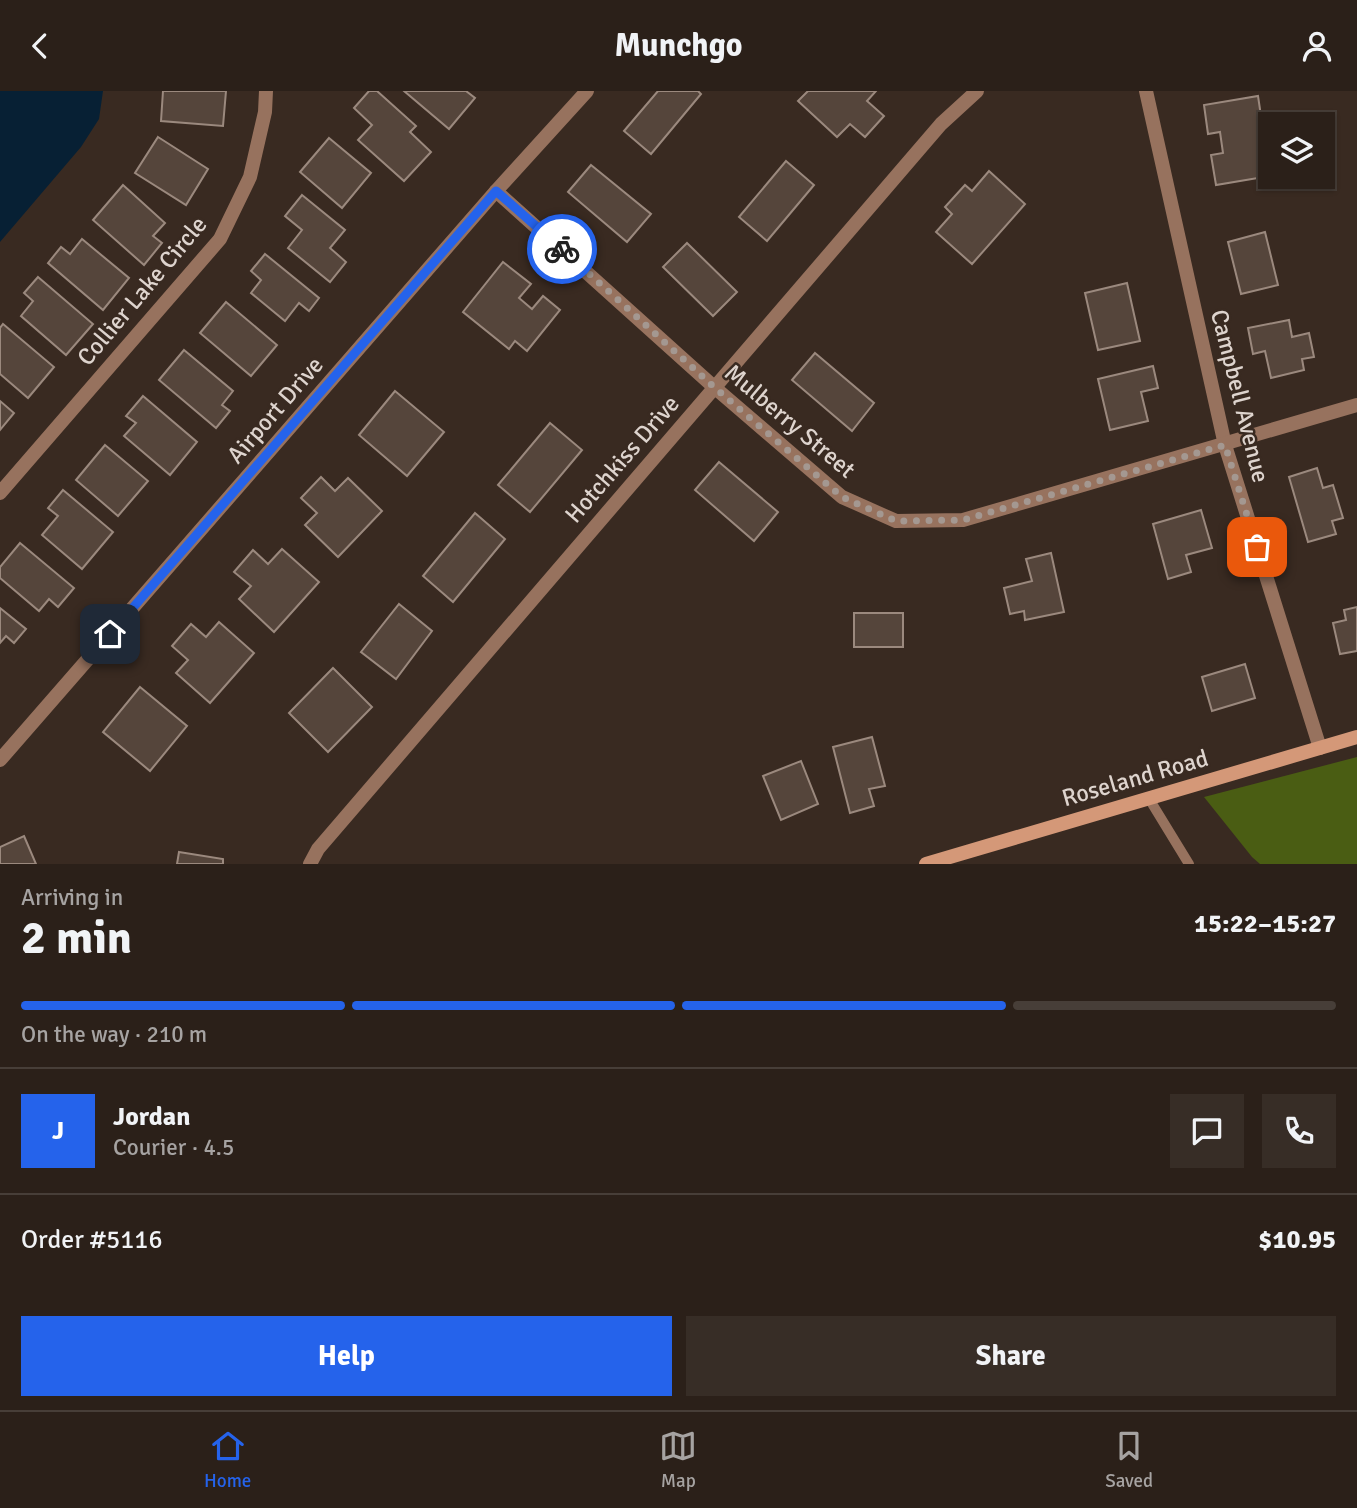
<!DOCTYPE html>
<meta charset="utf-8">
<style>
:root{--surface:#2b2019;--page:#372d26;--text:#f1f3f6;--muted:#a6a3a2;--line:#473e38;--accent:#2563eb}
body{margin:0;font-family:Signika,sans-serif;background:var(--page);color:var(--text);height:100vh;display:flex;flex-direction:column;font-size:26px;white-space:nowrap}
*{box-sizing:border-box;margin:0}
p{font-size:23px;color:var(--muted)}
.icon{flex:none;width:38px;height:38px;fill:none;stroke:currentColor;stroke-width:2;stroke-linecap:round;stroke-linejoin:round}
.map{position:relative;height:773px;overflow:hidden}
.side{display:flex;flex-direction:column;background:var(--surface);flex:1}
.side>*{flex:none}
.fabs{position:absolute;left:1258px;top:21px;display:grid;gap:14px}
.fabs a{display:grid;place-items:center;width:77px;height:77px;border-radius:0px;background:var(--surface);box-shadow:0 2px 5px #0004,0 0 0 2px var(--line);font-size:35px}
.pin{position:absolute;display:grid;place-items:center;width:60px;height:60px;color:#fff;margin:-30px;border-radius:14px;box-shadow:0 4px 10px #0006}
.courier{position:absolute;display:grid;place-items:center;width:70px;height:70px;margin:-35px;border:5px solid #2563eb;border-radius:50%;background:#fff;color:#222;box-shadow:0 2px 9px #0007}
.overview em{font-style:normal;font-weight:700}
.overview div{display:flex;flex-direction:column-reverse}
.overview{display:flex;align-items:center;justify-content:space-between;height:119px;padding:0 21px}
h1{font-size:46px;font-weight:700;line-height:52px}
.bar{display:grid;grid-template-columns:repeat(4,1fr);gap:10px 7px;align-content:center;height:84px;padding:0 21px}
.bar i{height:9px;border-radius:5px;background:var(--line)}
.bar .current{background:var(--accent)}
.bar p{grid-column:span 4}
.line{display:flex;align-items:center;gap:18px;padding:0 21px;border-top:2px solid var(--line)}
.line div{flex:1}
.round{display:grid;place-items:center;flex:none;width:74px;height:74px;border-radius:0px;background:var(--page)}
.action{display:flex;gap:14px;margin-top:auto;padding:14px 21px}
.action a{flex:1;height:80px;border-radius:0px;background:var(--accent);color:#fff;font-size:28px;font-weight:700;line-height:80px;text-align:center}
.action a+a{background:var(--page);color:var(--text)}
header{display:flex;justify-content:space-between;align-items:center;height:91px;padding:0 21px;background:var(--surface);font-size:32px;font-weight:700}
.dock{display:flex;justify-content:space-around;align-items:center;height:98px;border-top:2px solid var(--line);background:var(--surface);font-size:19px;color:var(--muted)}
.dock a{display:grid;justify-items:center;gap:4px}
.dock .current{color:var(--accent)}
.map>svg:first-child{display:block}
.forest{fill:#4a5d13}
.water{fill:#072034}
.building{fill:#55453b;stroke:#9b897e;stroke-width:2}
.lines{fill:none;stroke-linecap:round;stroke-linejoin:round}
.lane{stroke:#97725e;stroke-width:10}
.street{stroke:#97725e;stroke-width:14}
.secondary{stroke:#d49878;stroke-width:14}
.done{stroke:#a49891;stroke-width:7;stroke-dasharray:0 12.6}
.route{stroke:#2563eb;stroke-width:9}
.labels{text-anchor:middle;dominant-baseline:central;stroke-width:5;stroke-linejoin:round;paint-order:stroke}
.street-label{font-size:24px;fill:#ded4ce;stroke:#392a21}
</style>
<header><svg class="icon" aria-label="back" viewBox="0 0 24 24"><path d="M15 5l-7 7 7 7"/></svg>Munchgo<svg class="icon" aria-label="person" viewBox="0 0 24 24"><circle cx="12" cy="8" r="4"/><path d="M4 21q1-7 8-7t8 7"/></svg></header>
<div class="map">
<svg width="1357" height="773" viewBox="0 0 1357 773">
<rect width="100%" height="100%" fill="#392a21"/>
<!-- forest -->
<path class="forest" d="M1357 666V773H1260L1252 766 1204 706Z"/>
<!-- water -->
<path class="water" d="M0 0H103L99 28 81 56 0 151Z"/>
<!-- building -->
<g class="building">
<path d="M163 0H226L223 35 161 30Z"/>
<path d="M369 0H377L416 35 410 41 431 61 404 90 358 49 372 34 354 17Z"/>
<path d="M404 0H466L475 7 449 38Z"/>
<path d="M658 0H698L701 3 651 63 624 40Z"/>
<path d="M808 0H876L867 10 884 25 865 46 850 33 837 46 798 10Z"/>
<path d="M1258 5 1270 85 1216 94 1211 64 1223 62 1220 41 1208 43 1204 14Z"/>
<path d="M158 46 208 78 186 114 135 82Z"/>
<path d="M329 47 371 82 342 117 300 81Z"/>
<path d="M786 70 814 94 767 150 739 126Z"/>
<path d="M591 74 651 123 627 151 568 101Z"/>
<path d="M989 80 1025 113 972 173 936 141 952 123 945 116 965 94 972 100Z"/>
<path d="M123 94 165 132 153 145 162 152 144 174 93 129Z"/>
<path d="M302 104 345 139 330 157 346 171 330 191 288 157 302 139 285 125Z"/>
<path d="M1265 141 1278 194 1241 203 1228 151Z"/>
<path d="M82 148 129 187 103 219 48 172 61 156 70 163Z"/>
<path d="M687 152 737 201 713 225 663 176Z"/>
<path d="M265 163 319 207 309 220 299 212 285 230 251 202 261 189 251 180Z"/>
<path d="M503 171 531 193 519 207 532 218 543 205 560 219 527 260 515 250 509 258 463 221Z"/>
<path d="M38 186 93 233 66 264 21 225 33 210 24 202Z"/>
<path d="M1127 192 1140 250 1098 259 1085 202Z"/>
<path d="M226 211 277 254 251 285 200 242Z"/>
<path d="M1289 229 1292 246 1309 242 1314 266 1302 268 1304 279 1271 287 1265 260 1253 263 1248 237Z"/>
<path d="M3 233 54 276 28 307 0 283V237Z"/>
<path d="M184 259 233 300 222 314 230 320 216 337 159 289Z"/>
<path d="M815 262 874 312 852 340 792 289Z"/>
<path d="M1153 275 1158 297 1141 301 1148 330 1110 339 1098 288Z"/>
<path d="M395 300 444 341 407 385 359 344Z"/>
<path d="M143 305 197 351 170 384 124 345 136 332 126 325Z"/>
<path d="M0 310 14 322 0 339Z"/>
<path d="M550 332 582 359 530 421 498 394Z"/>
<path d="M105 354 148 390 118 425 76 389Z"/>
<path d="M719 371 778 421 754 450 695 399Z"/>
<path d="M1317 377 1323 397 1333 394 1343 427 1332 430 1336 443 1308 451 1289 386Z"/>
<path d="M321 386 335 400 348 387 382 420 338 466 305 434 317 422 301 407Z"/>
<path d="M63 399 113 441 82 478 42 444 58 425 48 417Z"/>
<path d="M1201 419 1212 457 1186 464 1191 481 1168 488 1153 433Z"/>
<path d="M475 422 505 448 453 511 423 485Z"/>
<path d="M20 452 74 497 58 516 49 508 39 520 0 487V476Z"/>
<path d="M282 458 319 491 274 541 239 508 251 495 234 481 253 459 268 473Z"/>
<path d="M1051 462 1064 521 1025 529 1024 520 1010 523 1004 497 1032 490 1026 468Z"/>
<path d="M399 513 432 540 396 588 361 561Z"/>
<path d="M1357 516V560L1340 563 1333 532 1346 529 1344 519Z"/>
<path d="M0 517 26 538 14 552 6 545 0 552Z"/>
<rect x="854" y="522" width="49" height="34"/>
<path d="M219 531 254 562 210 612 176 582 188 569 172 555 191 533 206 546Z"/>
<path d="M1245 573 1255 607 1212 620 1202 586Z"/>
<path d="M333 577 372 616 328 661 289 622Z"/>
<path d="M140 596 187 635 150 680 103 641Z"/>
<path d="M872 646 885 695 869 698 874 715 850 722 833 656Z"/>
<path d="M801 670 818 713 781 729 763 685Z"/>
<path d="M24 745 36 773H0V756Z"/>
<path d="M179 761 223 768V773H177Z"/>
</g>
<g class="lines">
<!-- lane -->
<path class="lane" d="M1148 706 1189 773"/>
<!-- street -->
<g class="street">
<path d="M1146 0 1225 354 1320 657"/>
<path d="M496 100 714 296 842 406 896 430 963 429 1357 314"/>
<path d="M0 402 220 148 250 86 265 21 266 0"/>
<path d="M0 669 496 100 587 0"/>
<path d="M310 773 318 758 941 33 977 0"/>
</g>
<!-- secondary -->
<path class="secondary" d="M926 773 1357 646"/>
</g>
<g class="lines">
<!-- done -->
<path class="done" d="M562 158 714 296 842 406 896 430 963 429 1225 354 1257 456"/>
<!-- route -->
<path class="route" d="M110 543 496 100 562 158"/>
</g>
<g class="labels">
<!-- street labels -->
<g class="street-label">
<text transform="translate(142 200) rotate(-50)">Collier Lake Circle</text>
<text transform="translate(1240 305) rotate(76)">Campbell Avenue</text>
<text transform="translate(275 319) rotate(-49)">Airport Drive</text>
<text transform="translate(790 330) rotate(40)">Mulberry Street</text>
<text transform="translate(622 368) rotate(-49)">Hotchkiss Drive</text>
<text transform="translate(1135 687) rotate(-16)">Roseland Road</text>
</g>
</g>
</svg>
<div class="fabs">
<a><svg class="icon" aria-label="layers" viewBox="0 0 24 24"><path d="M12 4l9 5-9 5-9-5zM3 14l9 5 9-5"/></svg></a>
</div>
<div class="pin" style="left:1257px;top:456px;background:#ea580c"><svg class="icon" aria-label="bag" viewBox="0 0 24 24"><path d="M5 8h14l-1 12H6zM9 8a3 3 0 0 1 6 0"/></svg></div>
<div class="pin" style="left:110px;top:543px;background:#1f2937"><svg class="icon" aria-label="home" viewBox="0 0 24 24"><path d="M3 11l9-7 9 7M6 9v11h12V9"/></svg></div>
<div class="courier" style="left:562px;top:158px"><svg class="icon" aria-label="bike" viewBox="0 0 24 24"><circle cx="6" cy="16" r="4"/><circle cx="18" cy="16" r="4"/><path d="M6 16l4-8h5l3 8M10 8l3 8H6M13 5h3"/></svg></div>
</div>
<section class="side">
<div class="overview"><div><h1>2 min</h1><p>Arriving in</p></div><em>15:22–15:27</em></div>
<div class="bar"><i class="current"></i><i class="current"></i><i class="current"></i><i></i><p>On the way · 210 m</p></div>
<div class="line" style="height:126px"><b class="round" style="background:var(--accent);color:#fff">J</b><div><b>Jordan</b><p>Courier · 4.5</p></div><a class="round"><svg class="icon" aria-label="chat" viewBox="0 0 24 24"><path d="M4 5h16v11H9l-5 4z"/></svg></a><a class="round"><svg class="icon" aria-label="phone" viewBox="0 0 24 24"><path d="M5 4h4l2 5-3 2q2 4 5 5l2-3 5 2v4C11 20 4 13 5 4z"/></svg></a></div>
<div class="line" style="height:91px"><div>Order #5116</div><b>$10.95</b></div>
<div class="action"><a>Help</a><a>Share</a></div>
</section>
<nav class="dock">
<a class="current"><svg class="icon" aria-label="home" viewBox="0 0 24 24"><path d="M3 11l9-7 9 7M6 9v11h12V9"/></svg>Home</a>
<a><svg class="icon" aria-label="map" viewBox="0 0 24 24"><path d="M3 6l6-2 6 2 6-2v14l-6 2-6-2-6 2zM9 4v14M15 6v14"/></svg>Map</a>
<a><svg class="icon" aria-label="saved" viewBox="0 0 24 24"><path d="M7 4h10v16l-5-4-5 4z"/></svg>Saved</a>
</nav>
